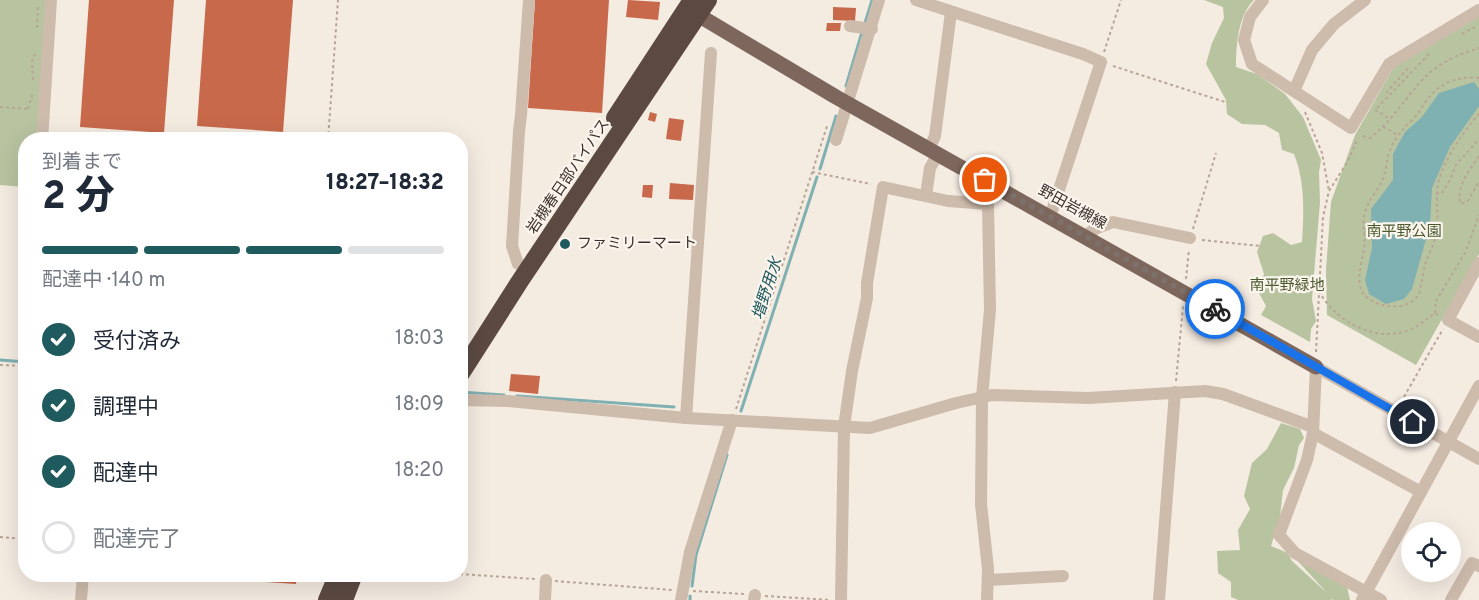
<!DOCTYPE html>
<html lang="ja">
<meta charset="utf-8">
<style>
:root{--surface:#fff;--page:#f2f2f3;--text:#1f2937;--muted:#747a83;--line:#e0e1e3;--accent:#1f5a5e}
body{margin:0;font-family:Overpass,"Noto Sans JP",sans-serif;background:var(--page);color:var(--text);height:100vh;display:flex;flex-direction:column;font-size:22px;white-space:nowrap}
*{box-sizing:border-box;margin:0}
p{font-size:20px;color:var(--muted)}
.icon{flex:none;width:33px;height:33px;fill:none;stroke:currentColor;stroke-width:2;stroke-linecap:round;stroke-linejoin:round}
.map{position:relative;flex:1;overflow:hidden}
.details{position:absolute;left:18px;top:132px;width:450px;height:450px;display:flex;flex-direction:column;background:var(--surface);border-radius:24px;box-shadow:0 6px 24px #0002}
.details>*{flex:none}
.fabs{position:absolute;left:1401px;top:522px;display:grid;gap:12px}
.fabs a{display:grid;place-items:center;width:60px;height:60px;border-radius:50%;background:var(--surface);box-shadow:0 6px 24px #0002;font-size:30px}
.pin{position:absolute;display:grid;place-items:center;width:51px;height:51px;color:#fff;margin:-26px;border:3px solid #fff;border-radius:50%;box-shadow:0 2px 6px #0007}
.courier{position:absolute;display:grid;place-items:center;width:60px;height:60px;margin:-30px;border:4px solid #1a73e8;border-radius:50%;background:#fff;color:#222;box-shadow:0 2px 8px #0007}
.head em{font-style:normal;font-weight:800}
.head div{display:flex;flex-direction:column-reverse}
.head{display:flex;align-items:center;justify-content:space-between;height:102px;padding:0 24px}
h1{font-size:39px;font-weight:800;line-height:45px}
.bar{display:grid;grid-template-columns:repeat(4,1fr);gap:9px 6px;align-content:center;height:72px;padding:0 24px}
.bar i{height:8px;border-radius:4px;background:var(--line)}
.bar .selected{background:var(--accent)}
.bar p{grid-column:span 4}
ol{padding:0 24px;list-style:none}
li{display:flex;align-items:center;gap:18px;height:66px}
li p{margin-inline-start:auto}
li .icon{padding:6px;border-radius:50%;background:var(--accent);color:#fff;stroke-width:4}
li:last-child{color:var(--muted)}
li i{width:33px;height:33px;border:3px solid var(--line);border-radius:50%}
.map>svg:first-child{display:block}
.green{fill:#b8c4a0}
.water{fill:#7fb0b2}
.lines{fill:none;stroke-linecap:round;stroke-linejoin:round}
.stream{stroke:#7fb0b2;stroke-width:3}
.building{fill:#c8694b}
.path{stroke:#b9a596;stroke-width:2;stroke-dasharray:3 3;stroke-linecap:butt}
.minor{stroke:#cdbbac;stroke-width:12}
.major{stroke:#7d675c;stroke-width:15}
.highway{stroke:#5c4a42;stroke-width:18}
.done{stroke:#7c716b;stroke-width:6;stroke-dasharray:0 10.8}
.route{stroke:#1a73e8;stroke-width:8}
.poi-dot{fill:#1f5a5e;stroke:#fbf5ee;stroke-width:2}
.labels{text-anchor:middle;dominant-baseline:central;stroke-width:4.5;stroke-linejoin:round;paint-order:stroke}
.street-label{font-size:15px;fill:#3b302b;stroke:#fbf5ee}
.park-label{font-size:15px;fill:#4a5a2e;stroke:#fbf5ee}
.poi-label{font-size:15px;fill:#3b302b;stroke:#fbf5ee;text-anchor:start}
.water-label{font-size:16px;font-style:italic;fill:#1f5a5e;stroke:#fbf5ee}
</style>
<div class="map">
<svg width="1479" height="600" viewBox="0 0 1479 600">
<rect width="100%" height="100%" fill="#f4ebe1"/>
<!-- green -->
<g class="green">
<path d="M0 0H51L42 139 26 140 25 187 0 185Z"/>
<path d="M1204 0H1254C1238 15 1236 46 1236 67L1257 74 1285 94 1303 117 1321 160 1319 172 1320 202 1312 299 1316 321 1311 329 1310 342 1261 315 1266 306 1258 291 1264 274 1257 252 1263 236 1273 233 1291 245 1302 242C1304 213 1305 181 1294 154L1282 150 1279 133 1265 125 1242 124 1227 114 1226 100 1206 64 1212 43 1224 18 1223 7Z"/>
<path d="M1479 16V254L1416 365 1327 315 1326 270 1331 202 1355 135 1394 67Z"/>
<path d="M1281 423 1300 429 1304 438 1299 445 1294 468 1283 490 1280 517 1271 546 1288 553 1292 561 1327 593 1295 558 1347 587 1350 600H1333L1331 598 1332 600H1238L1231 597V582L1218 573 1217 551 1240 550 1238 530 1250 509 1244 496 1252 463 1267 449Z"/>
</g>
<!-- water -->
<path class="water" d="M1474 82 1479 89V106L1450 147 1432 188 1430 225 1412 289 1404 299 1386 304 1369 294 1365 280 1372 248 1371 209 1393 180V154L1405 132 1422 117 1439 93Z"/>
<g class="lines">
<!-- stream -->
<g class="stream">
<path d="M865 23 872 0"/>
<path d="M846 86 862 32"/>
<path d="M820 169 836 116"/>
<path d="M0 360 26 362"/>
<path d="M460 392 504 395"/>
<path d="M517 396 674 407"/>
<path d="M741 411 817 177"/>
<path d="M692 586 696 555 727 455"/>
<path d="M690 600V596"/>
</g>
</g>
<!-- building -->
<g class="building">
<path d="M89 0H174L164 133 80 127Z"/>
<path d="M206 0H293L283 132 197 126Z"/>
<path d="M535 0H609L602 113 528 108Z"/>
<path d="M628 0 660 2 658 20 626 17Z"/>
<path d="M833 7 856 8 855 21 833 20Z"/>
<path d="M827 23H841L840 31H826Z"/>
<path d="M650 112 657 114 655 122 648 120Z"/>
<path d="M669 118 684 120 681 141 666 139Z"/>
<path d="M670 183 694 185 693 200 669 199Z"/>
<path d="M643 185H653L652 198 642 197Z"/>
<path d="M511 374 540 376 538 394 509 391Z"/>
<path d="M237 574H297L296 584 236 580Z"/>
</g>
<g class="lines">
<!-- path -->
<g class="path">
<path d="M37 28 38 6"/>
<path d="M1462 34 1475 27"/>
<path d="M1104 52 1121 0"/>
<path d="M1113 66 1225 102"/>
<path d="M1479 78C1460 76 1443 81 1430 96 1424 102 1421 111 1414 118 1404 128 1396 136 1390 150 1386 160 1387 171 1382 181 1376 193 1366 203 1364 217 1362 227 1366 238 1364 249 1362 265 1352 287 1369 299 1383 309 1413 311 1420 291 1422 282 1423 273 1425 264 1429 253 1436 241 1437 230 1439 212 1434 193 1440 176 1448 154 1463 132 1479 114"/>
<path d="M33 80 32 61 35 54"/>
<path d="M1386 93 1410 66"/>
<path d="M0 107 29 109"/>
<path d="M1377 108 1429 54"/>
<path d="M28 109 33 92"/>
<path d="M1375 110 1389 118"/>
<path d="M1305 112 1322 153 1329 191"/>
<path d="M1383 127 1398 135"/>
<path d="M1363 136 1370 138C1392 122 1406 96 1426 76 1439 63 1461 53 1479 48"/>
<path d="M328 140 338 0"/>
<path d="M1479 156C1470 170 1455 187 1461 204L1468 201 1479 181"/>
<path d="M812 172 871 184"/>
<path d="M1436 194 1442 193 1450 180 1456 165 1479 139"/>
<path d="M1193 229 1216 153"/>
<path d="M1202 240 1260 246"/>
<path d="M1186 279 1189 249"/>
<path d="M1319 291C1332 317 1368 339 1398 333 1413 331 1423 322 1435 313L1438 315"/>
<path d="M1435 313 1436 301 1466 251 1479 215"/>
<path d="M1316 352 1323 217 1329 191 1348 161 1358 138"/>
<path d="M0 365 26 366"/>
<path d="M1176 381 1183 306"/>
<path d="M1401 402 1443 329"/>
<path d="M736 409 827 126"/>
<path d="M0 537 26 539"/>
<path d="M460 574 535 579"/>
<path d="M555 581 672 590"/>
<path d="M693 591 744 594"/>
<path d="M765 596 831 600"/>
</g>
<!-- minor -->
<g class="minor">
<path d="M916 0 1083 54 1101 62 1050 217"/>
<path d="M1263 0 1250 17 1244 40 1252 64 1351 128 1389 64 1479 10"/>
<path d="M850 26 872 29"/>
<path d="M1294 91 1312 50 1334 24 1365 0"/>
<path d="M42 140 51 0"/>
<path d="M836 140 879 0"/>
<path d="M929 149 935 136 951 12"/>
<path d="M926 195 930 168 938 154"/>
<path d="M978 203 985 180"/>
<path d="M1085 236 1095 229 1113 222 1190 238"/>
<path d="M1479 263 1448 320 1479 337"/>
<path d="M518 264 512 246 519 131 521 115 529 0"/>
<path d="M460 400 507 401 686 418 870 428 956 403 992 395 1088 398 1205 391 1223 394 1313 427"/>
<path d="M686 418 711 53"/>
<path d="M1313 433 1421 492"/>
<path d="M988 580 1063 576"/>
<path d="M81 600 83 574"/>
<path d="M545 600 546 580"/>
<path d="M681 600 690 552 732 420"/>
<path d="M754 600 755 595"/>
<path d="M841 600 844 427 852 371 867 298V283L883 187 948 201 988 204 990 310 982 397 981 504 988 569 987 600"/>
<path d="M1159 600 1175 392"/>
<path d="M1362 600 1479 386"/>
<path d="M1381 600 1295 553 1279 535 1307 460 1313 433 1316 367 1479 459"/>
<path d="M1451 600 1472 563 1479 566"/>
</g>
<!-- major -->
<path class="major" d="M688 9 836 97 1316 367"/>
<!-- highway -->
<g class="highway">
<path d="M615 118 692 0"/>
<path d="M460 375 520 281 708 0"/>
<path d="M327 600 338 574"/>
<path d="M344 600 354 574"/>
</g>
</g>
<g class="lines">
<!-- done -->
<path class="done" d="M985 180 1215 309"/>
<!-- route -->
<path class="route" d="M1215 309 1413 422"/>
</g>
<!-- markers -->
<circle class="poi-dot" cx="565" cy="244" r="6"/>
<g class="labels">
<!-- street labels -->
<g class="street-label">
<text transform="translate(569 177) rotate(-56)">岩槻春日部バイパス</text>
<text transform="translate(1072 208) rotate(29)">野田岩槻線</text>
</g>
<!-- park labels -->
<g class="park-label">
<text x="1404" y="232">南平野公園</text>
<text x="1287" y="286">南平野緑地</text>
</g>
<!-- poi labels -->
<g class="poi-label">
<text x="577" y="244">ファミリーマート</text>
</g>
<!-- water labels -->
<g class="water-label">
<text transform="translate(768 289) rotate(-72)">増野用水</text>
</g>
</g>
</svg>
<div class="fabs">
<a><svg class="icon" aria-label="locate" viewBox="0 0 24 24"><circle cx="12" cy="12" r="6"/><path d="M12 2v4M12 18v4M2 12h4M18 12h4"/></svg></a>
</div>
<div class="pin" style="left:985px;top:180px;background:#ea580c"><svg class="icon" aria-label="bag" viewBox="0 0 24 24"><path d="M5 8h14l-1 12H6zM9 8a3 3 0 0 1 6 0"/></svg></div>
<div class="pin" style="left:1413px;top:422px;background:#1f2937"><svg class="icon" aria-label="home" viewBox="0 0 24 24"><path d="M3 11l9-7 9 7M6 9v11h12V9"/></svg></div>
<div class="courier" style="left:1215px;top:309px"><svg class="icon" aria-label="bike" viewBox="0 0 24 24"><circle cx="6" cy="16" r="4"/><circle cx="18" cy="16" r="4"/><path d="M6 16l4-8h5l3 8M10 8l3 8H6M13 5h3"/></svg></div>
<section class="details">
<div class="head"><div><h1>2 分</h1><p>到着まで</p></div><em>18:27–18:32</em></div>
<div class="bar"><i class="selected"></i><i class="selected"></i><i class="selected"></i><i></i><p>配達中 · 140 m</p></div>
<ol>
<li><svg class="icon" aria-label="check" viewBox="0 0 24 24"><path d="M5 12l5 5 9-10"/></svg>受付済み<p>18:03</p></li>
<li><svg class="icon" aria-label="check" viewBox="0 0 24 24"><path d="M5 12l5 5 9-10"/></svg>調理中<p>18:09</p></li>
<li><svg class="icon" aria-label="check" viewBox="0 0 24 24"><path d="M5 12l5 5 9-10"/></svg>配達中<p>18:20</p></li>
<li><i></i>配達完了</li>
</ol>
</section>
</div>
